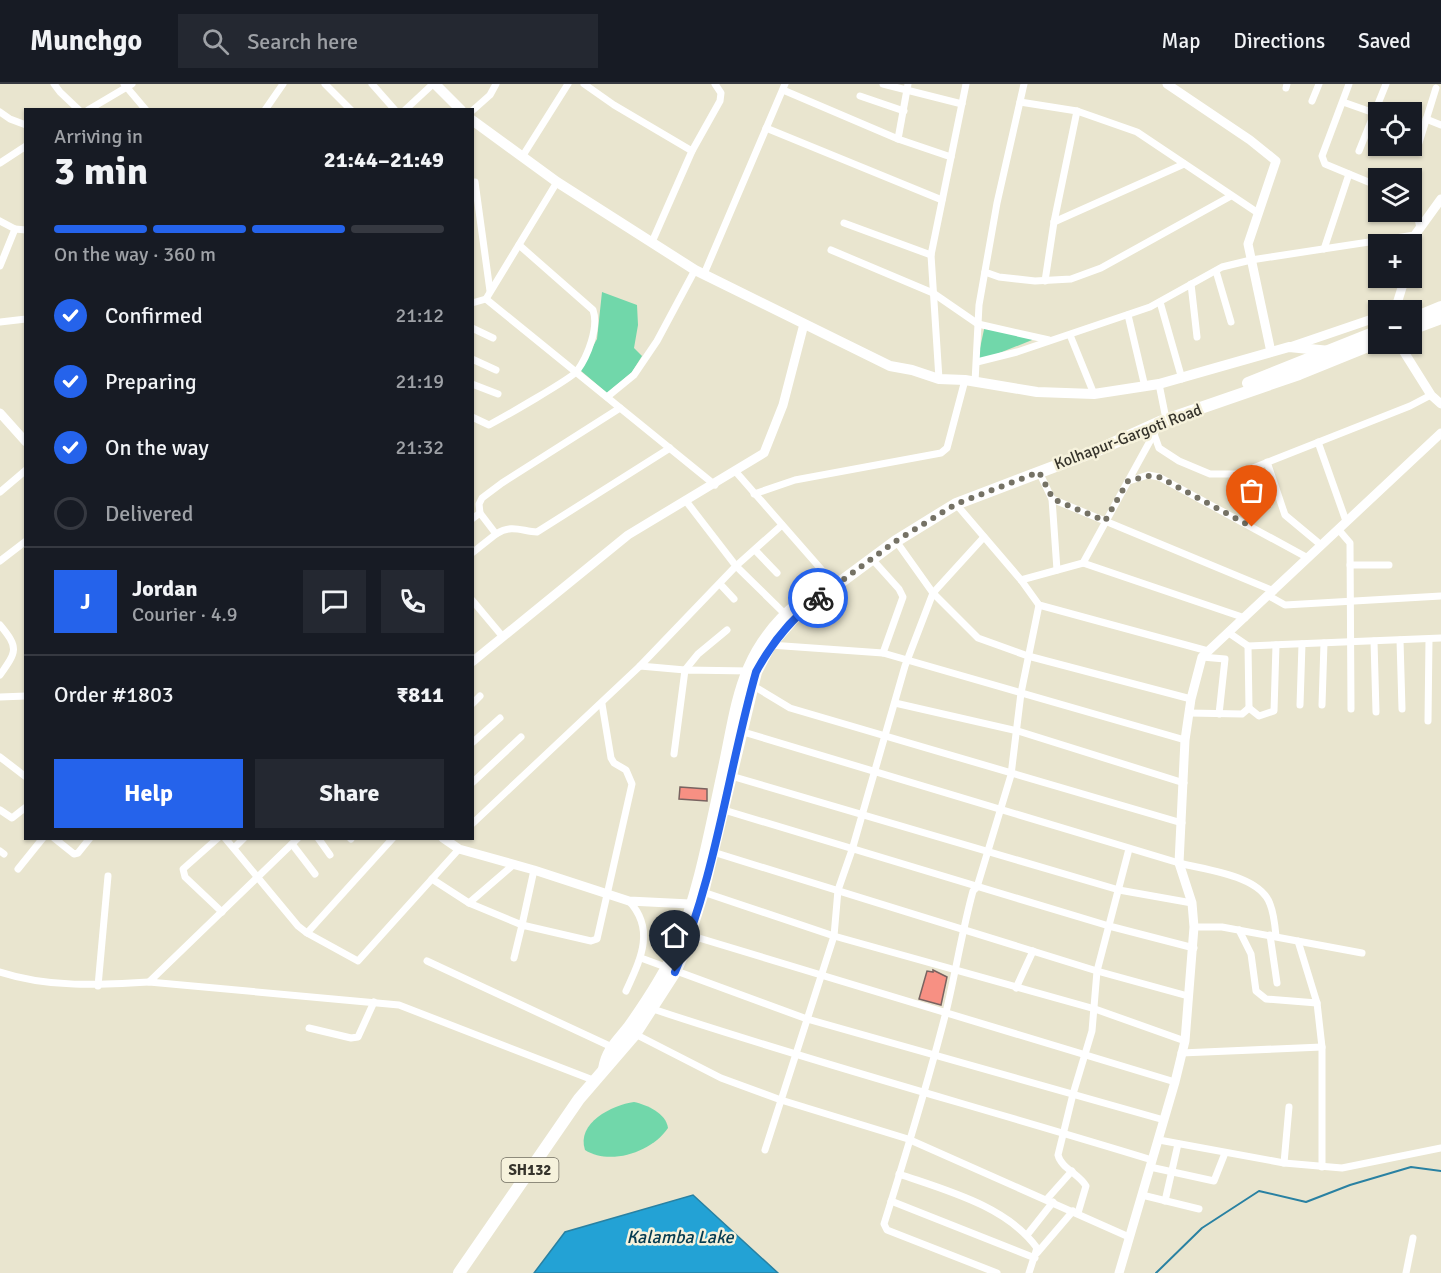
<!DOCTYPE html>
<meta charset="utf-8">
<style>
:root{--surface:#171b24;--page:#242831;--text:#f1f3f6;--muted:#9ea1a6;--line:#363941;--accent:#2563eb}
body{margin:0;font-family:Signika,sans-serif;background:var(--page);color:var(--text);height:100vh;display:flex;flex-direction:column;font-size:22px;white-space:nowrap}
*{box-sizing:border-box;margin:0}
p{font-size:20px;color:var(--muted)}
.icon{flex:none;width:33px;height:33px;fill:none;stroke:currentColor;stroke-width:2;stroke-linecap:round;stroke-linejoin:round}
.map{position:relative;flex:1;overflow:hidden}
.sheet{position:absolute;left:24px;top:24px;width:450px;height:732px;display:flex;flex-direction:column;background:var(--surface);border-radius:0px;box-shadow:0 2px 4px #0004}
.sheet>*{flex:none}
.controls{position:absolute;left:1368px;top:18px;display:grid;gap:12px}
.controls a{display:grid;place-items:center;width:54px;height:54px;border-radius:0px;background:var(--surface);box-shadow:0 2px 4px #0004;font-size:30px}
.pin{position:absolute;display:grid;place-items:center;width:51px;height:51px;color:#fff;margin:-62px -26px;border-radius:50% 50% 50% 0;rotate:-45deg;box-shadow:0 0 6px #0007}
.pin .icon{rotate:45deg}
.courier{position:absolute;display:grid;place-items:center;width:60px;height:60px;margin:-30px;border:4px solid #2563eb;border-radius:50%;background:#fff;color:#222;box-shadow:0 2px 8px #0007}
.summary em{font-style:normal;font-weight:700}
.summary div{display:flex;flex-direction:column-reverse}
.summary{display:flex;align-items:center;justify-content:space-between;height:102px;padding:0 30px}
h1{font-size:39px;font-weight:700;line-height:45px}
.bar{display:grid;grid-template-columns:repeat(4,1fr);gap:9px 6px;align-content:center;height:72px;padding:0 30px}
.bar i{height:8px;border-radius:4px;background:var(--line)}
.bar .current{background:var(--accent)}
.bar p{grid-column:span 4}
.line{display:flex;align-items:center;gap:15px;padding:0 30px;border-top:2px solid var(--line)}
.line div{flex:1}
.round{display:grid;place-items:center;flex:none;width:63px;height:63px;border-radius:0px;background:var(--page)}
ol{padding:0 30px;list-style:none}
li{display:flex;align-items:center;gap:18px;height:66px}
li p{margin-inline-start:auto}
li .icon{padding:6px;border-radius:50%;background:var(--accent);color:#fff;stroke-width:4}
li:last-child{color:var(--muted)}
li i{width:33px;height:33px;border:3px solid var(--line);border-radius:50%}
.primary-button{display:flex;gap:12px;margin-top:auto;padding:12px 30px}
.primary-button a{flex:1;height:69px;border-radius:0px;background:var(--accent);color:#fff;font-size:24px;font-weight:700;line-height:69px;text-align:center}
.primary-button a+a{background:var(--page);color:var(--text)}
header{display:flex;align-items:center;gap:36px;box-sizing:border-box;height:84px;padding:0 30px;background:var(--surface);border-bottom:2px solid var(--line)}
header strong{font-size:28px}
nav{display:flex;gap:33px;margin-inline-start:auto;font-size:21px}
.search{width:420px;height:54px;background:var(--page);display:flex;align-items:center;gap:15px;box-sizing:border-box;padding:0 21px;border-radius:0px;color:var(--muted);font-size:22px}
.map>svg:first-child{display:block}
.green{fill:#71d7aa}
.water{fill:#23a2d5;stroke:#2981a2;stroke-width:1.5}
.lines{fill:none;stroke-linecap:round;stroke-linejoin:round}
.stream{stroke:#2981a2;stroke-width:2}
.building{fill:#f79083;stroke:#796360;stroke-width:1.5}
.minor{stroke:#fff;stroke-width:7}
.tertiary{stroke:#fff;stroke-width:9}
.secondary{stroke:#fff;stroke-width:10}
.primary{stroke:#fff;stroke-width:12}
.done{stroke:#757265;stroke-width:6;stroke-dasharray:0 10.8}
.route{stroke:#2563eb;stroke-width:8}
.labels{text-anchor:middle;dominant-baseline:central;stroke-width:5;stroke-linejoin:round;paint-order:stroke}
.shield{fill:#f6f2dc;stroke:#706d61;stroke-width:1.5}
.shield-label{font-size:15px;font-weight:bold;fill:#36342c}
.street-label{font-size:16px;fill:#36342c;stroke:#f6f2dc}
.water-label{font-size:18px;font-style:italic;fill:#063b50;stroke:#f6f2dc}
</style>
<header>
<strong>Munchgo</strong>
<div class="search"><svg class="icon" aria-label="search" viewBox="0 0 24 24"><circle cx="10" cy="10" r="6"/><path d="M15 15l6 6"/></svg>Search here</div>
<nav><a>Map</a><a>Directions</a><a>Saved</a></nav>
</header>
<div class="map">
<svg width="1441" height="1189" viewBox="0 0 1441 1189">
<rect width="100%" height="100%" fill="#e9e5cf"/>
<!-- green -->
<g class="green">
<path d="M602 208 637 221 638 241 634 264 642 272 632 288 607 309 580 286 597 255Z"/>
<path d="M985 241 1037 254 977 278Z"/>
<path d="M634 1018C647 1021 666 1029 668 1044 652 1068 610 1082 585 1066 576 1039 612 1021 634 1018Z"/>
</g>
<!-- water -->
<path class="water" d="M693 1111 778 1189H534L565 1148Z"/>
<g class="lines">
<!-- stream -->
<path class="stream" d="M1156 1189 1202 1144 1259 1107 1306 1118 1350 1101 1411 1083 1441 1087"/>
</g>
<!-- building -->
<g class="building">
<path d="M680 703 707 705V717L679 715Z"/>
<path d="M933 886 947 893 941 921 919 915 927 887 933 888Z"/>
</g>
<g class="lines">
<!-- minor -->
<g class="minor">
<path d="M54 0 60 8 79 26"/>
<path d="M124 0 146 26"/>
<path d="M325 0 351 26"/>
<path d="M372 0 395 26"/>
<path d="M584 0 614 21 692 67"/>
<path d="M883 0 962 20"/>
<path d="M1349 0 1322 72 1325 80 1378 102"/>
<path d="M1286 4 1287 0"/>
<path d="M783 6 898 55 951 73"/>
<path d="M860 12 904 27"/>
<path d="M1312 17 1319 0"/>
<path d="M1020 18 1077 27 1137 48 1258 129"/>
<path d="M1343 18 1377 30"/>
<path d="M88 26 132 0"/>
<path d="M265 26 283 0"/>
<path d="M405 26 433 0"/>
<path d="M472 27 490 11 496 0"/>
<path d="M0 28 10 35 26 41"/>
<path d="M1426 35 1441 41"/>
<path d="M766 44 942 116"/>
<path d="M898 55 908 0"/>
<path d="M1418 62 1436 4"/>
<path d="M1359 67 1386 0"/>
<path d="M522 73 568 0"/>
<path d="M0 79 26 62"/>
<path d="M475 98 490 207"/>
<path d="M1412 115 1414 116 1420 144"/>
<path d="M0 137 15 145 0 182"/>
<path d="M1054 138 1184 80"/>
<path d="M844 139 931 171"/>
<path d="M15 145 26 146"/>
<path d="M652 158 692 67 720 17 721 9 715 0"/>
<path d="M1324 165 1349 90"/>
<path d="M831 166 933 209 978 240 1049 256"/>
<path d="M1216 187 1231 238"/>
<path d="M985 188 999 193 1035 197 1071 195 1101 184 1231 112"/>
<path d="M704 190 785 0"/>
<path d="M1045 197 1054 138 1077 27"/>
<path d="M1191 200 1197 253"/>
<path d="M486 215 715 401"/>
<path d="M1160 218 1182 295"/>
<path d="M472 219 486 215 557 98"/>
<path d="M1128 231 1145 303"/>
<path d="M0 238 26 235"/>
<path d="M472 244 493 254"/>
<path d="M1070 251 1094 310"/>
<path d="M472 275 496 286"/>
<path d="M977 278 1017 268 1150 223 1222 183 1251 176 1415 151"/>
<path d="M939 295 931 171 966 0"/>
<path d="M975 298 979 221 997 119 1024 0"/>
<path d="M472 300 498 310"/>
<path d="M1159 300 1165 330 1169 335"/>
<path d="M607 313 634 291 657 257 695 186"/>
<path d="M472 333 489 341C502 334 571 295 577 287 588 272 599 243 593 226L519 161"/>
<path d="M1154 350 1159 364 1179 377 1210 390H1238L1410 322 1431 311"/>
<path d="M1318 358 1346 437"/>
<path d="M1267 378 1285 431 1321 461"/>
<path d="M736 388 835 501"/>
<path d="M1039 388 1052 415 1274 507"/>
<path d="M1129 397 1148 391 1159 393 1308 474"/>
<path d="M0 408 26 386"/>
<path d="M754 410 795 396 941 369 947 364 965 296"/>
<path d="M1052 415 1057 486"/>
<path d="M956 420 1021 496 1039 521 1208 567"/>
<path d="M480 429 479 420 482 414 502 399 620 324"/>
<path d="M472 435 480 429 496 450 472 469"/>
<path d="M782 441 736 482 787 532"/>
<path d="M1338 445 1350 459 1351 625"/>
<path d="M496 450C512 440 521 447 537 448L670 364"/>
<path d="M896 457 933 509 978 554 1028 572 1191 615"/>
<path d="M755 466 777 489"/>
<path d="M872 475 899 505 903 513 883 569"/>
<path d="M0 477 26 457"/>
<path d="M1083 479 1245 534"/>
<path d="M1350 481H1389"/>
<path d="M1021 496 1083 479 1155 348"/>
<path d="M720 500 734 515"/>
<path d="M1269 512 1285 521 1441 512"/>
<path d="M472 516 503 553"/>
<path d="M0 541C19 564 17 567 0 591"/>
<path d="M1229 549 1248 562 1441 554"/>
<path d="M1400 556 1402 625"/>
<path d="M1374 557 1376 628"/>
<path d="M770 561 883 569 1185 656"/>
<path d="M1248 562 1249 624"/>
<path d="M1202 573 1225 575 1219 630"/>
<path d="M640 582 736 482 686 417"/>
<path d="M752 601 790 624 1182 739"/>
<path d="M0 613 26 612"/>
<path d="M895 619 1018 647 1184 699"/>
<path d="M472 620 480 612"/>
<path d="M1300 621 1302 560"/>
<path d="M1322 621 1324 559"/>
<path d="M1189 629 1242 630 1249 624 1259 632 1274 627 1276 561"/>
<path d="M1428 637 1429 555"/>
<path d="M740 647 1179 779C1205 786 1260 791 1270 820 1274 830 1275 841 1276 852"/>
<path d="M472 659 500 634"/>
<path d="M674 670 685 586 750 587"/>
<path d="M0 673 26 693"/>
<path d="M731 692 1119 806 1192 819"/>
<path d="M472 699 521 653"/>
<path d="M0 726 12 734 26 723"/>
<path d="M724 726 1109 842 1194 864"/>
<path d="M472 740 640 582 685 586 698 570 727 546"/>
<path d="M54 754 74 770 78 769 90 754"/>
<path d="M218 754 183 785 185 793 222 828"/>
<path d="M225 754 298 842 307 849 358 877 459 765"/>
<path d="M298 754 149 898 399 921 593 996"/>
<path d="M318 754 330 771"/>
<path d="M350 754 351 755"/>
<path d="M292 760 315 790"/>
<path d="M234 764 244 754"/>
<path d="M0 767 4 770"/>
<path d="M713 768 1097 887 1188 912"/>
<path d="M18 785 43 754"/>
<path d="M432 795 469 819 522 841 534 786"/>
<path d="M703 808 834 852 1095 925 1185 957"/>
<path d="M469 819 513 781"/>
<path d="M1194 843H1222L1362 869"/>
<path d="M1239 846 1251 870 1256 907 1266 915 1317 919"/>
<path d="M307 849 393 754"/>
<path d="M689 851 1175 998"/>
<path d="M1270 851 1277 899"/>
<path d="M1298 857 1317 919 1322 963V1083"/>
<path d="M514 874 522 841 591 857 597 855 632 700 626 686 614 679 611 674 602 620"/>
<path d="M641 874 807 935 1164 1036"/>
<path d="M427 877 614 964"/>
<path d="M0 888C49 904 99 901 149 898"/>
<path d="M98 902 108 792"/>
<path d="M1016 904 1033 867"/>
<path d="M626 907C640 876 656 846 629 817"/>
<path d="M653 925C818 980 986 1025 1152 1076"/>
<path d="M309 944 351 954 358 953 374 918"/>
<path d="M635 950 721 994 781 1016 908 1055 1129 1153"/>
<path d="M1181 969 1322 963"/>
<path d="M1159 1056 1284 1079 1342 1084 1441 1064"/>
<path d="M765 1066 834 852 838 806 852 766 905 582 933 509 984 453"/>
<path d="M1284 1079 1289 1023"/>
<path d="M1150 1083 1214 1097 1225 1069"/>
<path d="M899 1090C945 1106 1007 1122 1037 1164L1029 1189"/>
<path d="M1142 1111 1199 1125"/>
<path d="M1047 1115 1072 1087"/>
<path d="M891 1117 1035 1174"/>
<path d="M1165 1117 1178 1060"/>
<path d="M1078 1129 1086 1102C1079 1090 1061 1084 1058 1071L1073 1010 1092 947 1097 887 1129 765"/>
<path d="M1027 1151 1053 1118"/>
<path d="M1037 1169 1073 1127"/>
<path d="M997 1189 887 1146 884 1140C906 1070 928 999 946 928 956 887 962 847 973 807L977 803 1011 691 1021 609 1039 521"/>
<path d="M1406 1189 1413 1154"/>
</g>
<!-- tertiary -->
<g class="tertiary">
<path d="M1167 0 1250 56 1276 77 1248 160 1271 268"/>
<path d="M1412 165 1415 151 1441 115"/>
<path d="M1395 226 1405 194"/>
<path d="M1399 260 1431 311 1441 320"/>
<path d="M1290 263 1378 233"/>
<path d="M0 329 26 358"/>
<path d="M472 578 628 451 764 369 783 321 804 240"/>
<path d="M443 754 459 765 534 786 629 817 690 820"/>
<path d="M1119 1189 1175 998 1185 957 1194 843 1192 819 1179 779 1185 656 1191 615 1202 573 1441 349"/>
</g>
<!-- secondary -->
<g class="secondary">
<path d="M435 0 461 26"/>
<path d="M472 36 557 98 695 186 890 282 912 286 939 295 965 296 1037 308 1094 310 1159 300 1289 263 1330 267"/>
</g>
<!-- primary -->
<g class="primary">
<path d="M1412 235 1441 223"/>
<path d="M1412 245 1441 234"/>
<path d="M1248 299 1378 247"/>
<path d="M604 985C607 966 618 957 629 943 646 919 664 892 676 865 698 813 710 749 722 693 738 622 738 569 799 519"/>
<path d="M459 1189 579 1015 635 950 675 888 685 865 703 808 756 588 770 561 792 536 811 520 896 457 956 420 1098 366 1160 338 1299 290 1378 258"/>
</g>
</g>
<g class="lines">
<!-- done -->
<path class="done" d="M818 514 896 457 956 420 1039 388 1053 415 1105 437 1128 397 1148 392 1159 393 1252 443"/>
<!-- route -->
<path class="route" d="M675 888C716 792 728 687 756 588 772 558 791 535 818 514"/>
</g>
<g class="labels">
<!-- shield labels -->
<rect class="shield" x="501.5" y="1074" width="57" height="24" rx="4.5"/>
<g class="shield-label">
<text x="530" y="1086">SH132</text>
</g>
<!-- street labels -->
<g class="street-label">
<text transform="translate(1128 353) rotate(-21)">Kolhapur-Gargoti Road</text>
</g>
<!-- water labels -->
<g class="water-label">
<text x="680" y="1153">Kalamba Lake</text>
</g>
</g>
</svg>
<div class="controls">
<a><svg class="icon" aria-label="locate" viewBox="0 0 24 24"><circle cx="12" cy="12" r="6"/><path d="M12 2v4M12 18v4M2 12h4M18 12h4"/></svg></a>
<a><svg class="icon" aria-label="layers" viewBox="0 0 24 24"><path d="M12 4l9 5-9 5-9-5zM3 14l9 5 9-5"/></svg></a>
<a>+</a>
<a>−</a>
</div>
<div class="pin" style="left:1252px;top:443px;background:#ea580c"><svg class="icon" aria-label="bag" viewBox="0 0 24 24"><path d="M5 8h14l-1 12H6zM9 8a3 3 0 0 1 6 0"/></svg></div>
<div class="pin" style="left:675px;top:888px;background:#1f2937"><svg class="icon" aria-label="home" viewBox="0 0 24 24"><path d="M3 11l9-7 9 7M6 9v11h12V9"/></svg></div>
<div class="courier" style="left:818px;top:514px"><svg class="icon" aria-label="bike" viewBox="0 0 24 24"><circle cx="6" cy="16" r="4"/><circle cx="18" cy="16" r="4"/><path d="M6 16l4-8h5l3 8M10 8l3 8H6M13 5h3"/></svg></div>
<section class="sheet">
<div class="summary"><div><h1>3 min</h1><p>Arriving in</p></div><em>21:44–21:49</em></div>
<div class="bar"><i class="current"></i><i class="current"></i><i class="current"></i><i></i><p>On the way · 360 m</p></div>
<ol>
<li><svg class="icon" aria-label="check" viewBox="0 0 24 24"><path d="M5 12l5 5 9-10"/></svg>Confirmed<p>21:12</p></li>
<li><svg class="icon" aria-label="check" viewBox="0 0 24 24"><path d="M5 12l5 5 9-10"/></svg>Preparing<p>21:19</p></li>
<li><svg class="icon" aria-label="check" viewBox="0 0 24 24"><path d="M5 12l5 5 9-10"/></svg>On the way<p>21:32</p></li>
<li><i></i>Delivered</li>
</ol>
<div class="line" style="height:108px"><b class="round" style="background:var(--accent);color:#fff">J</b><div><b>Jordan</b><p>Courier · 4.9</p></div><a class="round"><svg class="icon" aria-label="chat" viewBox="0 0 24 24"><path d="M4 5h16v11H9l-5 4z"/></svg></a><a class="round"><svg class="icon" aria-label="phone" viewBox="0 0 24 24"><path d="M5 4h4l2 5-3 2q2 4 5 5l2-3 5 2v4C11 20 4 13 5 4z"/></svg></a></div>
<div class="line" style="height:78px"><div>Order #1803</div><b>₹811</b></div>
<div class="primary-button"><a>Help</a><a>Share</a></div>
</section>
</div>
